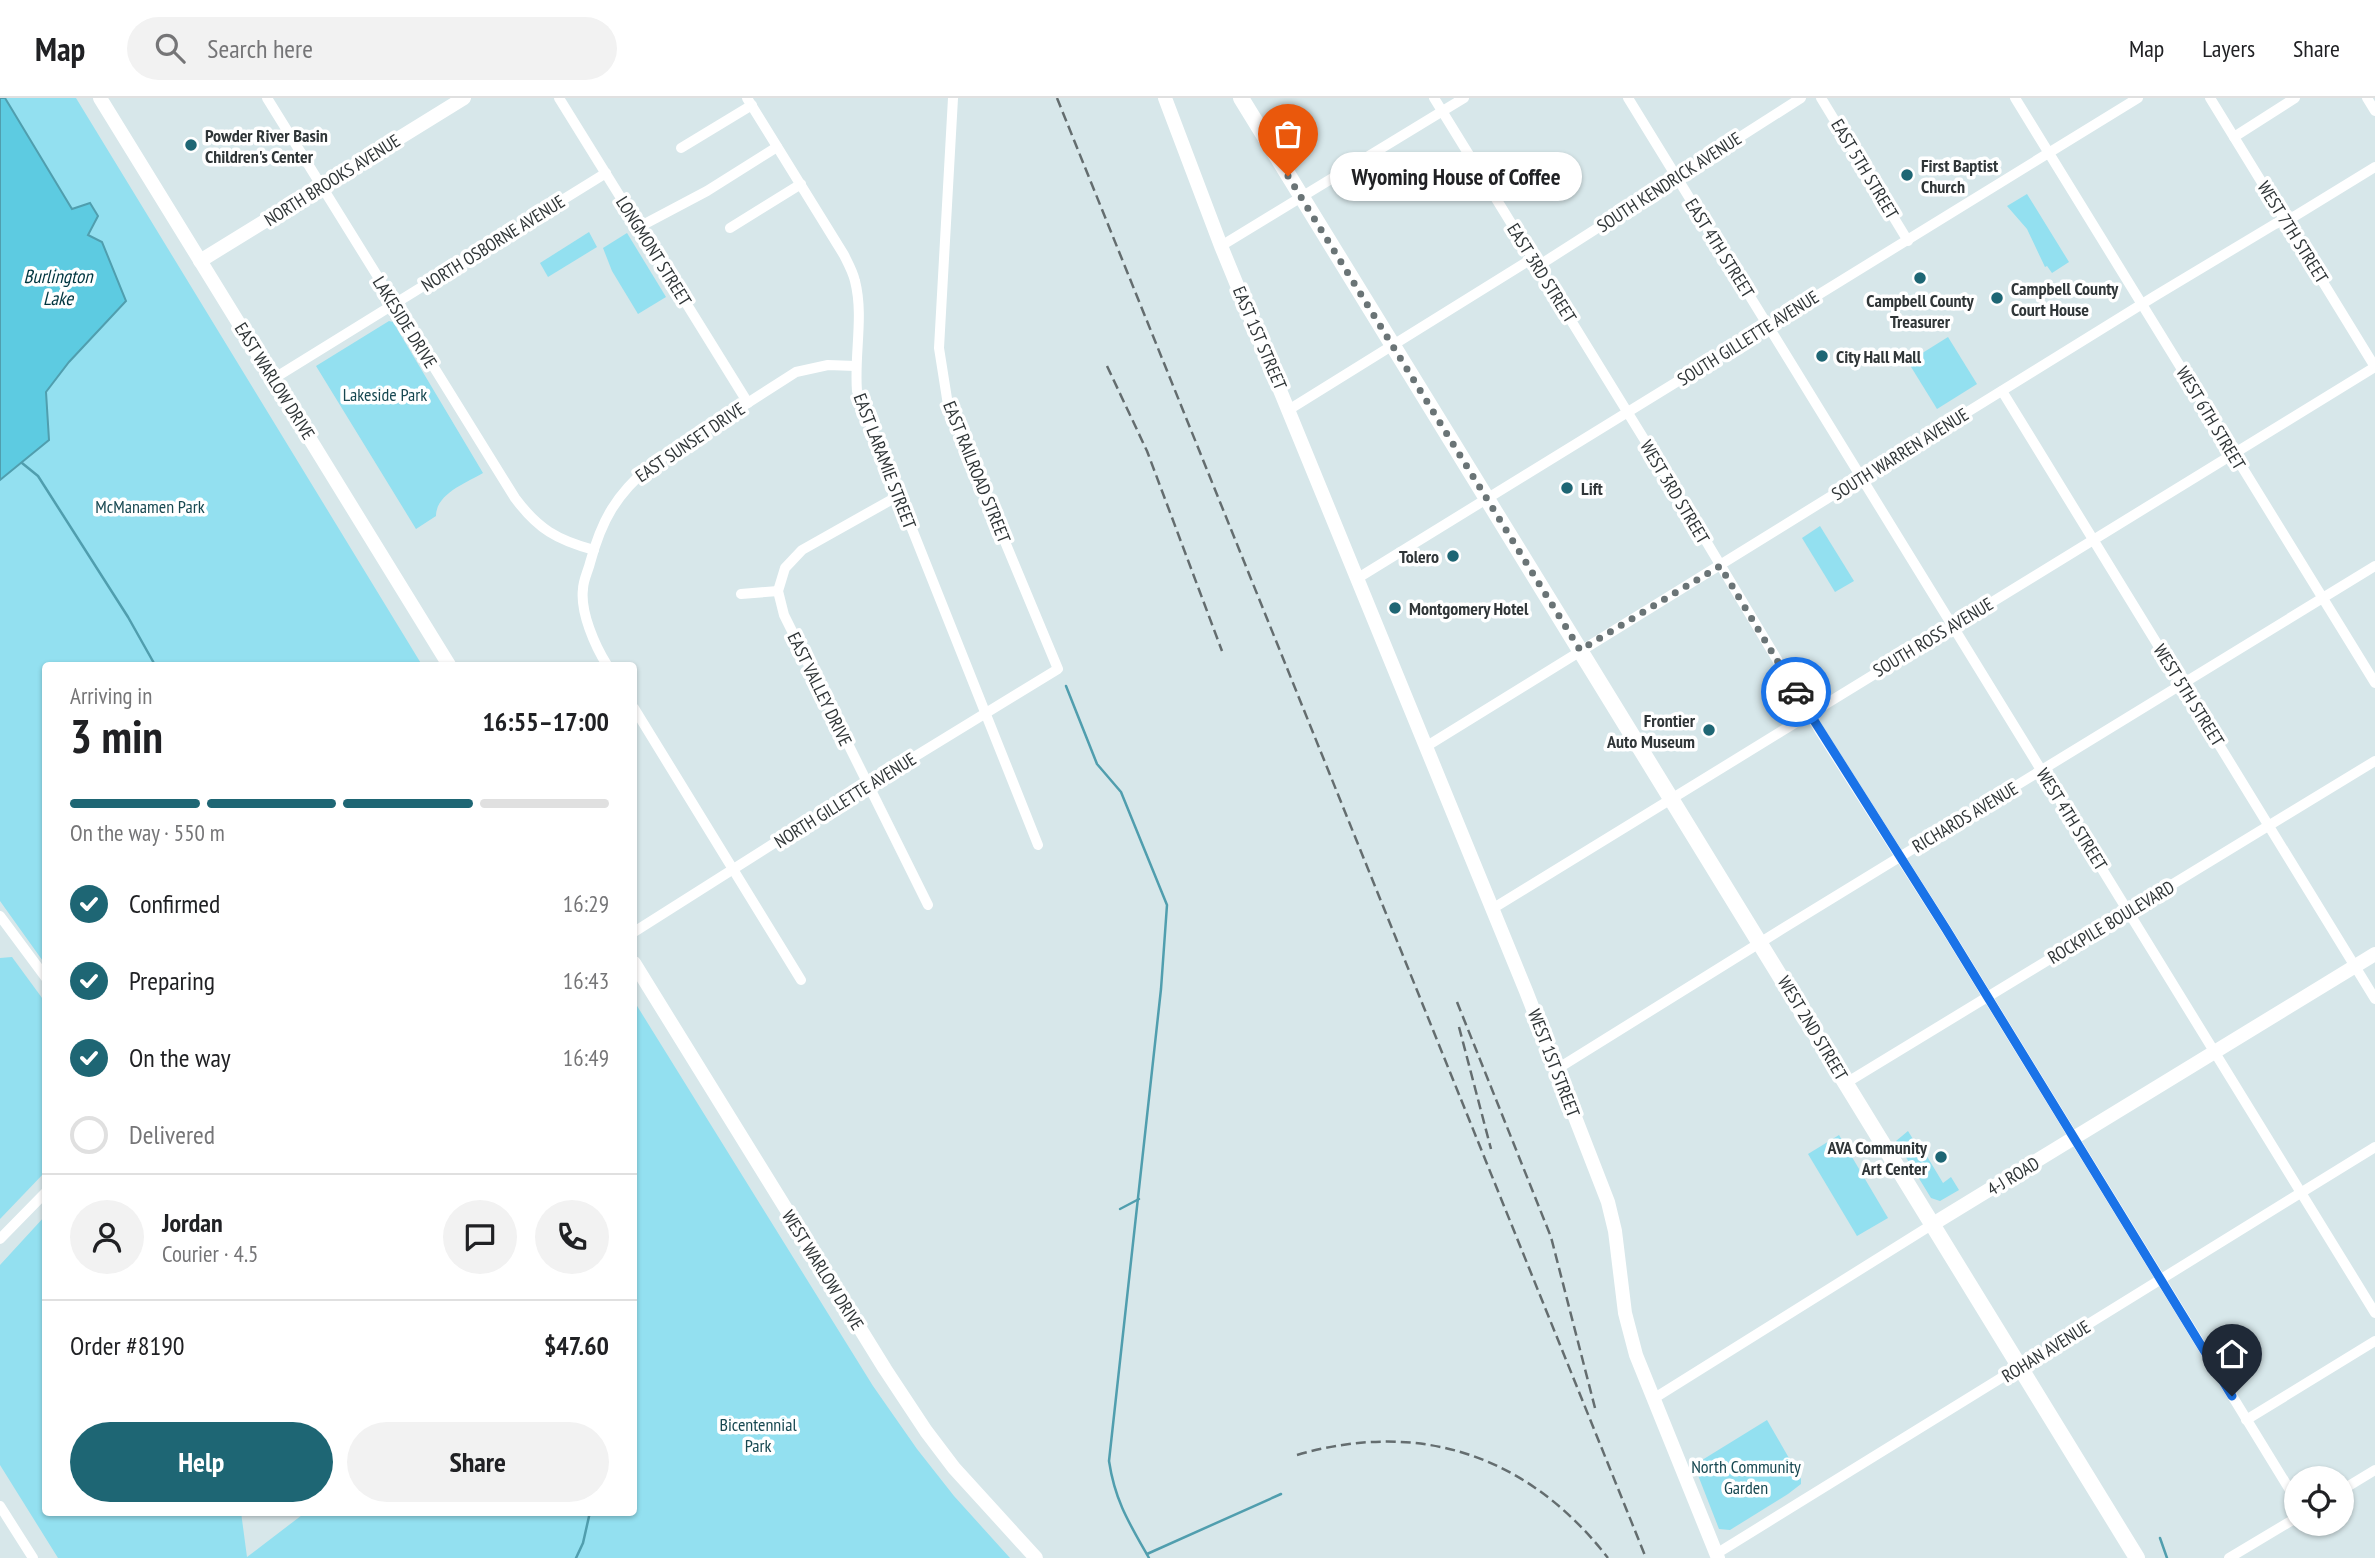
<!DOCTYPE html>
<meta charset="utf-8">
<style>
:root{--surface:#fff;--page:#f2f2f2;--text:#202124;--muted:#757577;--line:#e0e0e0;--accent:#1e6674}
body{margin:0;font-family:"PT Sans Narrow",sans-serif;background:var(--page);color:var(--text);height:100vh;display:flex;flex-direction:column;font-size:26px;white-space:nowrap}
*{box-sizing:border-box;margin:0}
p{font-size:23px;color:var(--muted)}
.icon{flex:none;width:38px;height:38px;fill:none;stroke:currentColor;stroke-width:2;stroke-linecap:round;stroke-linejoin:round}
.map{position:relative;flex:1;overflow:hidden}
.drawer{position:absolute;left:42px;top:564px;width:595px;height:854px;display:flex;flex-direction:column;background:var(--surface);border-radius:7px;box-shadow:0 2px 5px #0004}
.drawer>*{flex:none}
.tools{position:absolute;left:2284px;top:1368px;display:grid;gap:14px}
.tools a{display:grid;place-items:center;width:70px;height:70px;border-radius:50%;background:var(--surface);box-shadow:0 2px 5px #0004;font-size:35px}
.pin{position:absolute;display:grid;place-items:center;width:60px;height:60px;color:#fff;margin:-72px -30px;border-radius:50% 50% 50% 0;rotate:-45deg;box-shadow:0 0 7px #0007}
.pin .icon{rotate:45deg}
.courier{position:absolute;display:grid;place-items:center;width:70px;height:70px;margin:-35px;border:5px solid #1a73e8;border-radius:50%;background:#fff;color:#222;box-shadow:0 2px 9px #0007}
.bubble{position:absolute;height:49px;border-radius:24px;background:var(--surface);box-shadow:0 2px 5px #0004;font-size:23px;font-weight:600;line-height:49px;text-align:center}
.headline em{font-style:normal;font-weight:600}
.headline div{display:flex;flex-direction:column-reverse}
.headline{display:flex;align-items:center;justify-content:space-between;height:119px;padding:0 28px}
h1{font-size:46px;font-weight:600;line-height:52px}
.bar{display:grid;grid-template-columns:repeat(4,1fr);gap:10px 7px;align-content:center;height:84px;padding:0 28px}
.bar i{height:9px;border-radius:5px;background:var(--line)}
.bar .on{background:var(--accent)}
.bar p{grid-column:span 4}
.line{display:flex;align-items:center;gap:18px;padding:0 28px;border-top:2px solid var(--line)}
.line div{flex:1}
.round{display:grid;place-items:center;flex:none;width:74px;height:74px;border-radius:37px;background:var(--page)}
ol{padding:0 28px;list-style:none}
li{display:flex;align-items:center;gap:21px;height:77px}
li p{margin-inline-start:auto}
li .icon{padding:7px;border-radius:50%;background:var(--accent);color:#fff;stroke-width:4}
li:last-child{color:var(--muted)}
li i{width:38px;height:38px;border:4px solid var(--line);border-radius:50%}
.primary-button{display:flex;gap:14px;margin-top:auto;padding:14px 28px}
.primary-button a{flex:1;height:80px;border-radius:42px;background:var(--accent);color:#fff;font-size:28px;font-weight:600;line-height:80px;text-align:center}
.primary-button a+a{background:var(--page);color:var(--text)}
header{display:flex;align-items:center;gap:42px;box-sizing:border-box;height:98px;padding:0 35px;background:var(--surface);border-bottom:2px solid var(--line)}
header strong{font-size:33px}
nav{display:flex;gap:38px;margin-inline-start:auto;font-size:24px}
.search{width:490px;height:63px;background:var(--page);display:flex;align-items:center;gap:18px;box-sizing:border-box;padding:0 24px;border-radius:38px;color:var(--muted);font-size:26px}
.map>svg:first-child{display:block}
.green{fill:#93e0f0}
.water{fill:#5dcbe1;stroke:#509eae;stroke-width:2}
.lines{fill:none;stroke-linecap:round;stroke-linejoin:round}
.stream{stroke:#509eae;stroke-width:2.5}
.street{stroke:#fff;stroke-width:10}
.secondary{stroke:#fff;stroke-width:14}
.primary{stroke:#fff;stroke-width:16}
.rail{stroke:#646d6f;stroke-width:2.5;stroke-dasharray:10 5;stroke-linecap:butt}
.done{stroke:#6a7476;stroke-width:7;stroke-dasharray:0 12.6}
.route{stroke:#1a73e8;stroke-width:9}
.poi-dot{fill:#1e6674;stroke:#fff;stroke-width:2.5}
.labels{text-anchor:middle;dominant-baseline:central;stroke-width:7;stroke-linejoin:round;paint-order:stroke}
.poi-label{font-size:18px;font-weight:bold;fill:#303638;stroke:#fff;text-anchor:start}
.street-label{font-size:18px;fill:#303638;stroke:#fff}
.park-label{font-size:18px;fill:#174851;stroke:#fff}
.water-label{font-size:19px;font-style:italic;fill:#003640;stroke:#fff}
</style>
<header>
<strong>Map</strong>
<div class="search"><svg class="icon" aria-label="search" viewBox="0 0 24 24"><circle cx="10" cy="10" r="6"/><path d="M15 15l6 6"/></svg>Search here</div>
<nav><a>Map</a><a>Layers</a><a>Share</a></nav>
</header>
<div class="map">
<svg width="2375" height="1460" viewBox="0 0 2375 1460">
<rect width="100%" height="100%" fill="#d7e7ea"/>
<!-- green -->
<g class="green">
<path d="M0 0H76L422 567H46L45 866 0 803Z"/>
<path d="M2027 96 2069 164 2052 175 2047 168 2045 169 2027 131 2007 108Z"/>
<path d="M589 134 597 149 548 179 540 165Z"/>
<path d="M627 135 666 199 638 216 612 173 603 150Z"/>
<path d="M389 223 393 224 483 375C466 385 436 396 436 418L416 431 316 268Z"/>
<path d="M1948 239 1977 286 1937 311 1908 264Z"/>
<path d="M1820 428 1854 483 1835 494 1802 440Z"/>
<path d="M12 859 45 904 46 1073 0 1121V860Z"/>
<path d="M634 903 873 1288 917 1351 954 1398 1010 1460H58L0 1367V1167L45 1118 46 1414H241L247 1459 306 1414H634Z"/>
<path d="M1908 1033 1919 1051 1922 1050 1943 1085 1951 1079 1959 1092 1940 1103 1931 1100 1896 1043Z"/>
<path d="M1839 1037 1888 1120 1857 1138 1808 1056Z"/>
<path d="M1767 1322 1801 1381V1386L1788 1396 1730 1432 1719 1431 1694 1367Z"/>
</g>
<!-- water -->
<path class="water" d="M0 0H5L72 111 90 105 98 118 88 137 102 144 126 203 69 264 46 294 49 342 0 382Z"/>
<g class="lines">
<!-- stream -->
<g class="stream">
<path d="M22 365 38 378 128 519 155 567"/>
<path d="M1066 588 1097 666 1121 694 1167 807 1161 891 1109 1363C1115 1403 1129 1425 1149 1460"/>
<path d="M1120 1111 1139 1101"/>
<path d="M2160 1440 2167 1460"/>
<path d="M1147 1456 1281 1396"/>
<path d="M576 1460 583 1445 590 1414"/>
</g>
<!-- street -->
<g class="street">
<path d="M267 0 515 400C538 431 557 442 594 452"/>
<path d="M559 0 748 305"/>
<path d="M747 0 844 157C848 165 853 174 855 183 864 218 854 257 857 293L1038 747"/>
<path d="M1434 0 1676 393 1818 630 1946 831 2296 1402"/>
<path d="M1628 0 2375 1215"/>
<path d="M1821 0 1908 143"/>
<path d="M2015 0 2375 585"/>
<path d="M2210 0 2375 269"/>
<path d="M2367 0 2375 13"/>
<path d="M2234 39 2295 0"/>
<path d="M681 50 752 7"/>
<path d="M639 129 707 93 777 49"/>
<path d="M730 130 801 86"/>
<path d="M1221 148 1464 0"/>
<path d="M1538 168 1801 0"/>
<path d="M273 281 606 75"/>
<path d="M2002 293 2375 901"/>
<path d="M1290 311 1533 160"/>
<path d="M898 398 802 452 785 470 778 493 784 517 928 807"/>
<path d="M1358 480 2138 0"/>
<path d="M741 496 778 493"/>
<path d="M607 567C595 548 580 514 583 491 583 483 588 473 590 465 602 421 616 397 651 367L796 274 828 267 855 268"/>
<path d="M634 610 801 882"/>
<path d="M1427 648 2155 198 2275 126 2295 118 2375 69"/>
<path d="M1492 811 2375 269"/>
<path d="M0 818 46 880"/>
<path d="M634 834 798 730 1058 571 948 307 939 250 953 0"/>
<path d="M1557 971 1782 831 2375 468"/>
<path d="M1846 985 2375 663"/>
<path d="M0 1141 46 1094"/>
<path d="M1653 1301 1933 1126"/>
<path d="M2246 1322 2375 1243"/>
<path d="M2342 1392 2375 1372"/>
<path d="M0 1408 33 1460"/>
<path d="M1716 1456 2375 1049"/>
<path d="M2229 1460 2296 1420"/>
</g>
<!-- secondary -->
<g class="secondary">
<path d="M100 0 449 567"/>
<path d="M1165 0 1221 148 1526 893 1608 1104 1615 1133 1625 1215 1636 1257 1718 1460"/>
<path d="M200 163 464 0"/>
<path d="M634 865 885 1271 926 1333 954 1370 1036 1460"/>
<path d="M1933 1126 2375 856"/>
</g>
<!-- primary -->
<path class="primary" d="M1241 0 2137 1460"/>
<!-- rail -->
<g class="rail">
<path d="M1057 0 1646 1460"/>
<path d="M1107 268 1147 353 1222 553"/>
<path d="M1457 904 1551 1139 1595 1310"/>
<path d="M1459 929 1491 1051"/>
<path d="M1297 1357C1421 1321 1529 1358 1608 1460"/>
</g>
</g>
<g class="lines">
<!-- done -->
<path class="done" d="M1288 78 1580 552 1720 468 1796 594"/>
<!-- route -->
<path class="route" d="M1796 594 1946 831 2232 1298"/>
</g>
<!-- markers -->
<g class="poi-dot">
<circle cx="191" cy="47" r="7"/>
<circle cx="1907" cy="77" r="7"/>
<circle cx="1920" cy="180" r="7"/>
<circle cx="1997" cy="200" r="7"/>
<circle cx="1822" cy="258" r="7"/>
<circle cx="1567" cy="390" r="7"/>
<circle cx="1453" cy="458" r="7"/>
<circle cx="1395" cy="510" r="7"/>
<circle cx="1709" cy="632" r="7"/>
<circle cx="1941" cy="1059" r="7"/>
</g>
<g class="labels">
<!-- poi labels -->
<g class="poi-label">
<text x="205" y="37">Powder River Basin<tspan x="205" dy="21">Children's Center</tspan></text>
<text x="1921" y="67">First Baptist<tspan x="1921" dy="21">Church</tspan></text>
<text x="2011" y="190">Campbell County<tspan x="2011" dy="21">Court House</tspan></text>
<text x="1920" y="202" text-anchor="middle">Campbell County<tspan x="1920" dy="21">Treasurer</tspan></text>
<text x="1836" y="258">City Hall Mall</text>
<text x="1581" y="390">Lift</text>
<text x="1439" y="458" text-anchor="end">Tolero</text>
<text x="1409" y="510">Montgomery Hotel</text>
<text x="1695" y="622" text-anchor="end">Frontier<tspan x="1695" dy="21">Auto Museum</tspan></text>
<text x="1927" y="1049" text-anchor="end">AVA Community<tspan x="1927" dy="21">Art Center</tspan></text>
</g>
<!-- street labels -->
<g class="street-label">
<text transform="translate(1865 71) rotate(59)">EAST 5TH STREET</text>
<text transform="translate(332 82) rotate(-32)">NORTH BROOKS AVENUE</text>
<text transform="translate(1669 84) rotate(-33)">SOUTH KENDRICK AVENUE</text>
<text transform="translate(2293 134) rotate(58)">WEST 7TH STREET</text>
<text transform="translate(493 145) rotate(-32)">NORTH OSBORNE AVENUE</text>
<text transform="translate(1720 150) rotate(58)">EAST 4TH STREET</text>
<text transform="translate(654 153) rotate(58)">LONGMONT STREET</text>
<text transform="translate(1542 175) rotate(58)">EAST 3RD STREET</text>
<text transform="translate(405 224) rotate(58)">LAKESIDE DRIVE</text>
<text transform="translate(1260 240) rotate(67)">EAST 1ST STREET</text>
<text transform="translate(1748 240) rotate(-32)">SOUTH GILLETTE AVENUE</text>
<text transform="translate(275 283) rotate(58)">EAST WARLOW DRIVE</text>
<text transform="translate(2211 320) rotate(59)">WEST 6TH STREET</text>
<text transform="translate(690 344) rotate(-34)">EAST SUNSET DRIVE</text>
<text transform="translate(1900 356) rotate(-32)">SOUTH WARREN AVENUE</text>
<text transform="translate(885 363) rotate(69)">EAST LARAMIE STREET</text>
<text transform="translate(977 374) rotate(68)">EAST RAILROAD STREET</text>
<text transform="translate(1675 394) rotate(59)">WEST 3RD STREET</text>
<text transform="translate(1933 539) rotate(-31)">SOUTH ROSS AVENUE</text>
<text transform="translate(820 591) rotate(64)">EAST VALLEY DRIVE</text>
<text transform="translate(2189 597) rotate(58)">WEST 5TH STREET</text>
<text transform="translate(845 702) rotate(-32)">NORTH GILLETTE AVENUE</text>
<text transform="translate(1965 719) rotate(-31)">RICHARDS AVENUE</text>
<text transform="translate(2072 721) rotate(58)">WEST 4TH STREET</text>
<text transform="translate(2111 824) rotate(-31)">ROCKPILE BOULEVARD</text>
<text transform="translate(1813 930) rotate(59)">WEST 2ND STREET</text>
<text transform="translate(1554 965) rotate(69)">WEST 1ST STREET</text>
<text transform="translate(2013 1078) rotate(-31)">4-J ROAD</text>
<text transform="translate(823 1172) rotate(58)">WEST WARLOW DRIVE</text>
<text transform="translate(2046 1253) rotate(-32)">ROHAN AVENUE</text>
</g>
<!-- park labels -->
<g class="park-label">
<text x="385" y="296">Lakeside Park</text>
<text x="150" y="408">McManamen Park</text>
<text x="758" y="1326">Bicentennial<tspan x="758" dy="21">Park</tspan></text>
<text x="1746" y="1368">North Community<tspan x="1746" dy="21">Garden</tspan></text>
</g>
<!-- water labels -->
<g class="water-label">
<text x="58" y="178">Burlington<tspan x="58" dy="22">Lake</tspan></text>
</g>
</g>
</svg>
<div class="tools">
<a><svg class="icon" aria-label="locate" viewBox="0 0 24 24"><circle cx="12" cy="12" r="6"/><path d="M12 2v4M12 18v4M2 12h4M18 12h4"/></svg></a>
</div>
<div class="pin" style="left:1288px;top:78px;background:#ea580c"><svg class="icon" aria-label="bag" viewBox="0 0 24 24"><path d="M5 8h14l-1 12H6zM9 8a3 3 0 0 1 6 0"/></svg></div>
<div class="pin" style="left:2232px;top:1298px;background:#1f2937"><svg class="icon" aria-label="home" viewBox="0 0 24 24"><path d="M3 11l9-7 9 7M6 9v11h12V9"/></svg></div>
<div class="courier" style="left:1796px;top:594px"><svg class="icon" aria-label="car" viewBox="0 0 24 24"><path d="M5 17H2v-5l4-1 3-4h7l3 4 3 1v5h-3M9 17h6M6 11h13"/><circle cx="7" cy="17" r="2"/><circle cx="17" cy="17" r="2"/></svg></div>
<div class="bubble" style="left:1330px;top:54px;width:252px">Wyoming House of Coffee</div>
<section class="drawer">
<div class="headline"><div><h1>3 min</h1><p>Arriving in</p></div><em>16:55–17:00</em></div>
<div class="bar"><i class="on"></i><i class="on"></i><i class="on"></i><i></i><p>On the way · 550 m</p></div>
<ol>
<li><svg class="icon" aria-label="check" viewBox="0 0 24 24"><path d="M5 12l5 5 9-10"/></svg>Confirmed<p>16:29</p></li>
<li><svg class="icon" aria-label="check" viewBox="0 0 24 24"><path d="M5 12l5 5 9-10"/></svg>Preparing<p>16:43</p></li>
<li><svg class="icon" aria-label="check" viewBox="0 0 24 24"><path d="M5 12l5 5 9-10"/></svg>On the way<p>16:49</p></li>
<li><i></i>Delivered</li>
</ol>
<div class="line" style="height:126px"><a class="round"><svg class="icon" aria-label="person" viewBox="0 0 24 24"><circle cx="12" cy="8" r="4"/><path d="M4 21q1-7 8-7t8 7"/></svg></a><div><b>Jordan</b><p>Courier · 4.5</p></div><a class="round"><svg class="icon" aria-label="chat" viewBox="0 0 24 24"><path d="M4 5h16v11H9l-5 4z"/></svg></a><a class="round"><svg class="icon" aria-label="phone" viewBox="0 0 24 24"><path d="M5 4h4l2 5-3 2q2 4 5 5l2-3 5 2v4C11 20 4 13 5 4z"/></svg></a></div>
<div class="line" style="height:91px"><div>Order #8190</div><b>$47.60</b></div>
<div class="primary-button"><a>Help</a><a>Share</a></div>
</section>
</div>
